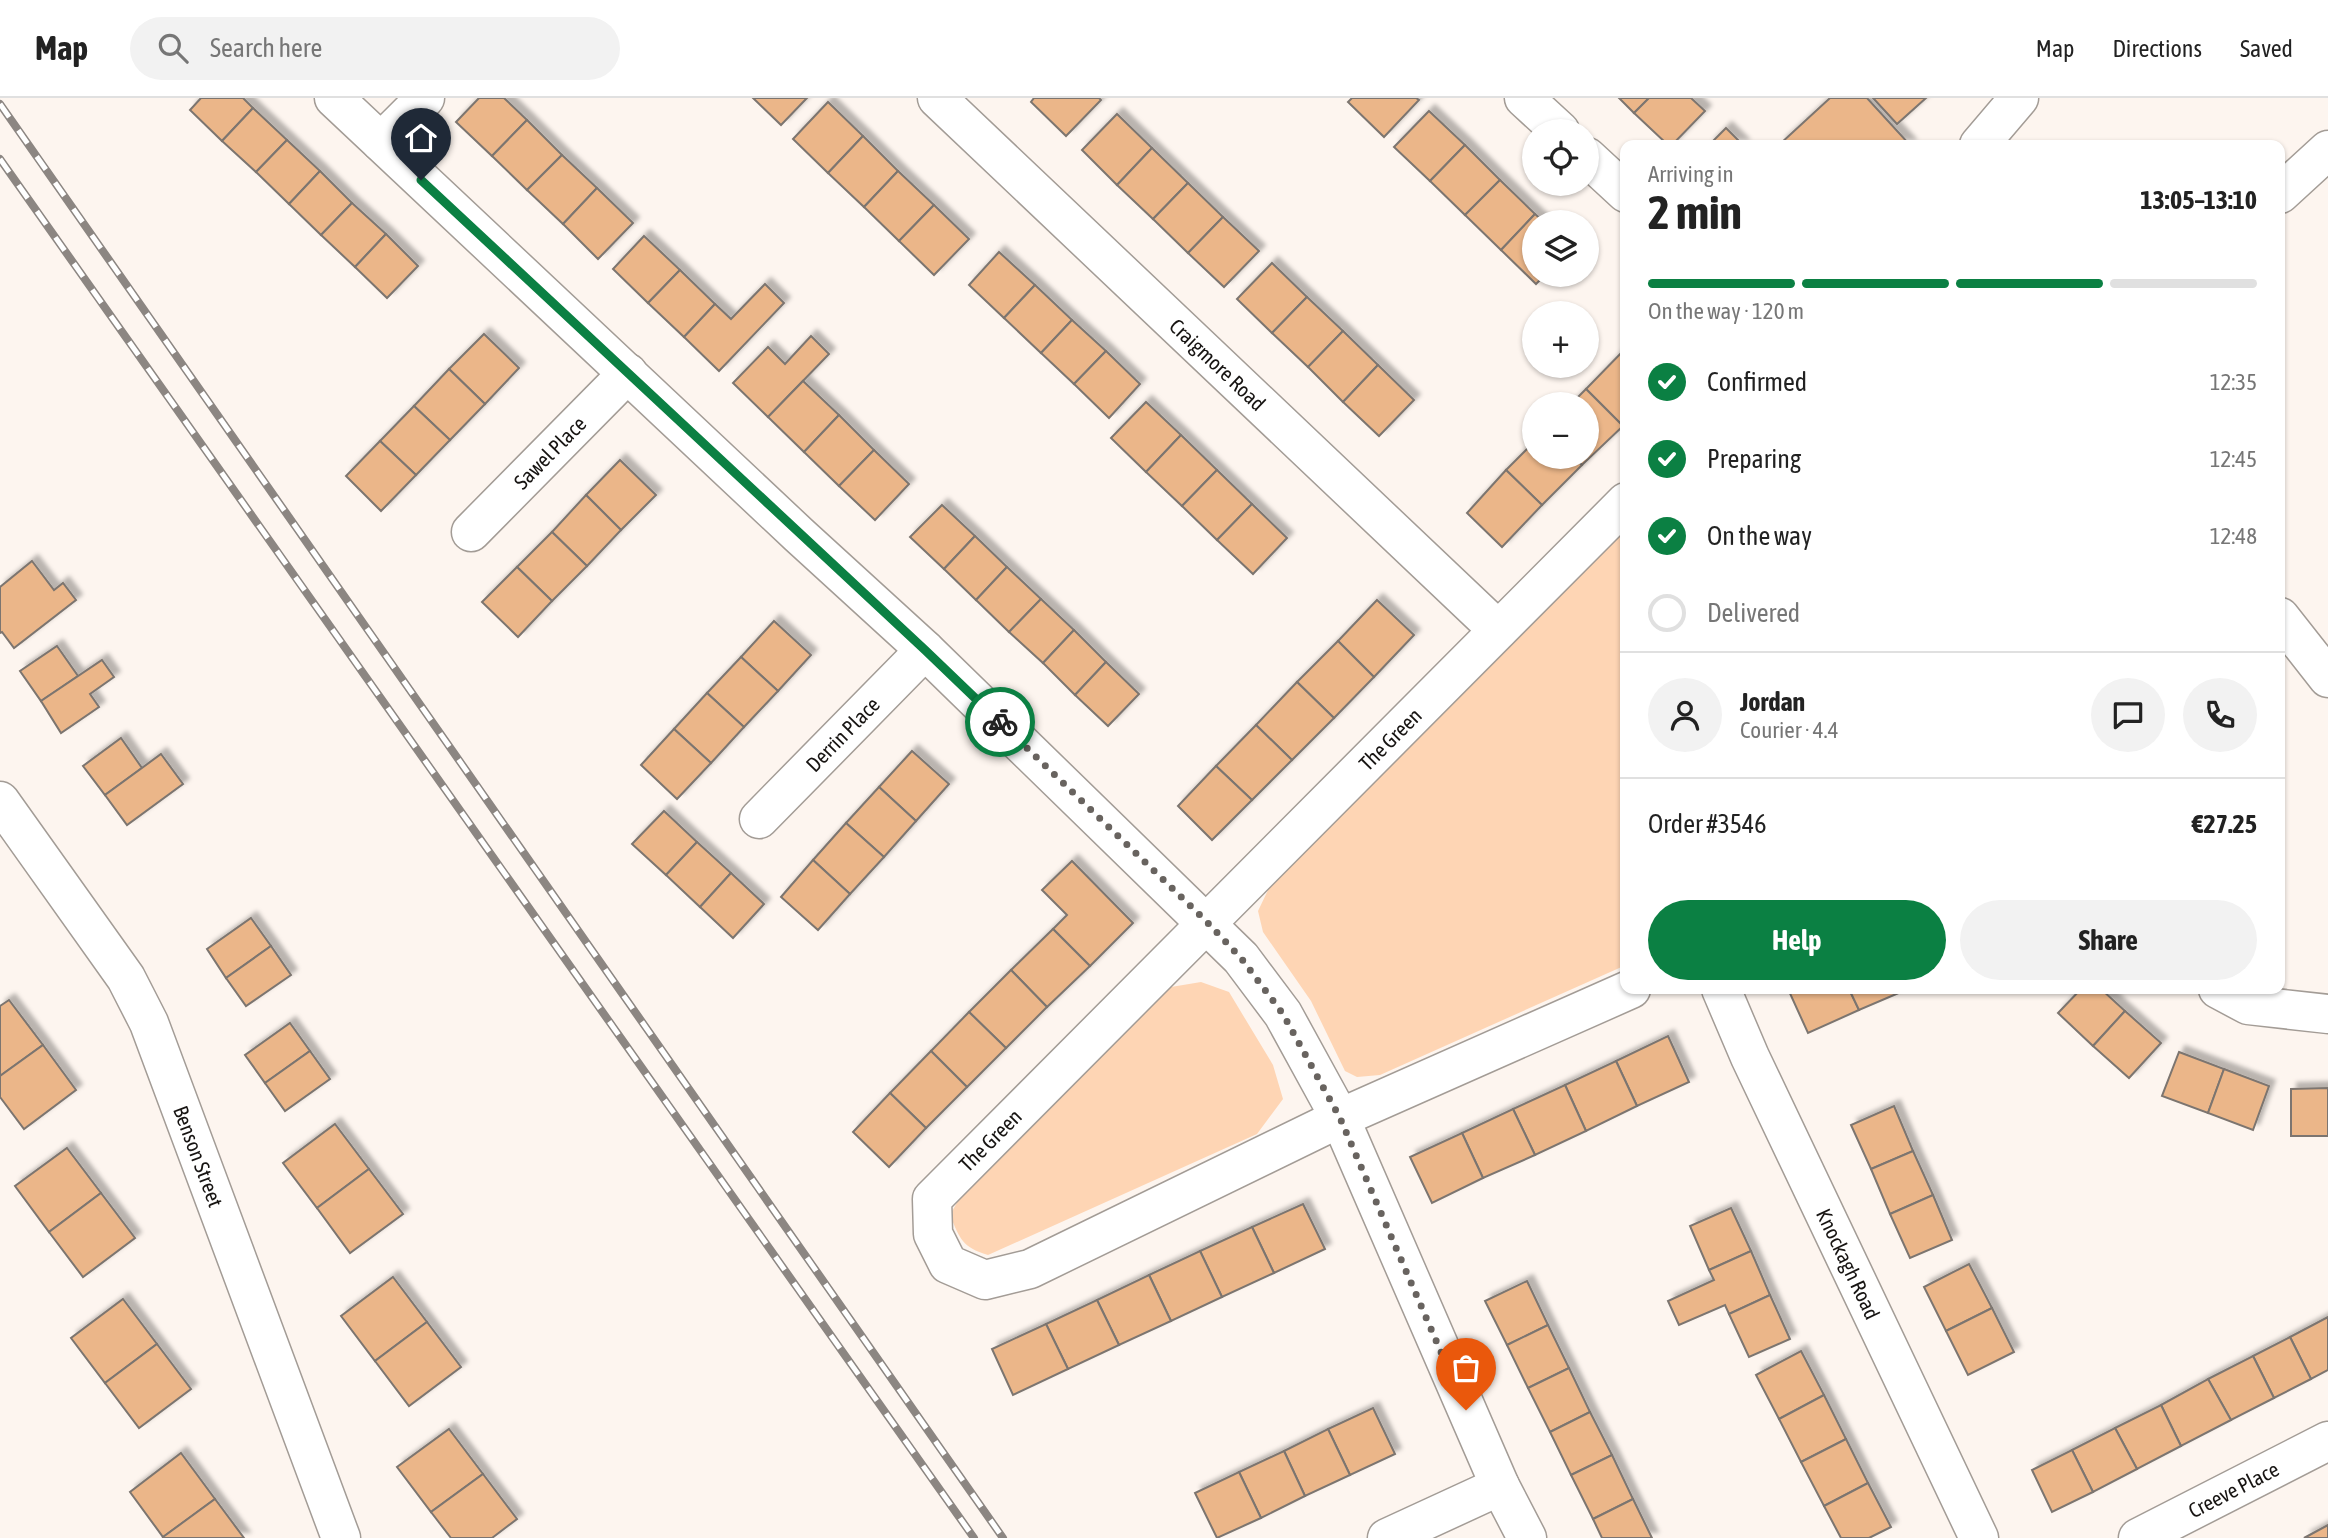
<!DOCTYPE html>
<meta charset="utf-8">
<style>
:root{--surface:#fff;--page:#f2f2f2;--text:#222;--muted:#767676;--line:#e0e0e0;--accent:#0b8043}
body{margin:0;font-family:"Asap Condensed",sans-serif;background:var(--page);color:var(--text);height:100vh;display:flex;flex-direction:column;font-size:26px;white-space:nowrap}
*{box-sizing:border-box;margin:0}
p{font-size:23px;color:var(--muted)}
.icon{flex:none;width:38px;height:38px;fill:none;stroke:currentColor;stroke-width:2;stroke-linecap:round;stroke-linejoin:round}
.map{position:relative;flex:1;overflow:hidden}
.side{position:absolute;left:1620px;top:42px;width:665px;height:854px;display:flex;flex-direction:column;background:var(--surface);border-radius:14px;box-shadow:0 2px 5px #0004}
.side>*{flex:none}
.fabs{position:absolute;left:1522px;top:21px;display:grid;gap:14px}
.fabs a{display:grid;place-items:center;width:77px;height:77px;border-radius:50%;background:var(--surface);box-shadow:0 2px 5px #0004;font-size:35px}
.pin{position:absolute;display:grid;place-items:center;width:60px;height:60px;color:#fff;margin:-72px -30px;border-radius:50% 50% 50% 0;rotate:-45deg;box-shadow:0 0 7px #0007}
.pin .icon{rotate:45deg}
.courier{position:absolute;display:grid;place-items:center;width:70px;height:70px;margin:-35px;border:5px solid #0b8043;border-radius:50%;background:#fff;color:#222;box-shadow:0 2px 9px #0007}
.headline em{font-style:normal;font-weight:700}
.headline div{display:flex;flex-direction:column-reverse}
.headline{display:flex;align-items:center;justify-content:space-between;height:119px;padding:0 28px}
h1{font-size:46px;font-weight:700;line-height:52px}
.bar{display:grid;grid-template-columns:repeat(4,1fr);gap:10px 7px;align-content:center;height:84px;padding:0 28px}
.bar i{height:9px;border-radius:5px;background:var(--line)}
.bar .active{background:var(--accent)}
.bar p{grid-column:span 4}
.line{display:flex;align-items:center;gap:18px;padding:0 28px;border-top:2px solid var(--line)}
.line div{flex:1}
.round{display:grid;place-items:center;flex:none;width:74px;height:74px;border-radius:37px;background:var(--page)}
ol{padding:0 28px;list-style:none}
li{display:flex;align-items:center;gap:21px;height:77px}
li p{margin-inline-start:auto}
li .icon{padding:7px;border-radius:50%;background:var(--accent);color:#fff;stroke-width:4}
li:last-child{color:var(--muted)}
li i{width:38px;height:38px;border:4px solid var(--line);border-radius:50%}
.action{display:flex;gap:14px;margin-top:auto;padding:14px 28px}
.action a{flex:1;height:80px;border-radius:42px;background:var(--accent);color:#fff;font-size:28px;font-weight:700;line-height:80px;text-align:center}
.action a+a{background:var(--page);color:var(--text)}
header{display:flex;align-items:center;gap:42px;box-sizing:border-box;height:98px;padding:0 35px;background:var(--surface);border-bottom:2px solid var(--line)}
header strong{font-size:33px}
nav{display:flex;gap:38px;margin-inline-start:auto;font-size:24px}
.search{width:490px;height:63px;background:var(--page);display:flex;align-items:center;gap:18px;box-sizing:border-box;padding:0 24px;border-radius:38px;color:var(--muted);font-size:26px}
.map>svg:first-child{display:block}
.green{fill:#fed5b4}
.building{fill:#ebb689;stroke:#7c756f;stroke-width:2;filter:url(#shadow)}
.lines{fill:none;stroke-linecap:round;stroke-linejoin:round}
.minor-casing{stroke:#a39c96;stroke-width:41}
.minor{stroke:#fff;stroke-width:38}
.rail-casing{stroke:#8c8682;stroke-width:8}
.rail{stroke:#fff;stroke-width:5;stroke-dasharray:16;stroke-linecap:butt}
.done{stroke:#68635f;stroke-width:7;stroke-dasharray:0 12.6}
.route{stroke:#0b8043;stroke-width:9}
.labels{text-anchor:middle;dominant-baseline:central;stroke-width:5;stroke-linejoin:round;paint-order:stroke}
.street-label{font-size:21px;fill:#171412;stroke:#fff}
</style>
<header>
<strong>Map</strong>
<div class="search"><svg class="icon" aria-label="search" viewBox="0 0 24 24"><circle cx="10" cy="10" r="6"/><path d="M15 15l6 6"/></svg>Search here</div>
<nav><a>Map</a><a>Directions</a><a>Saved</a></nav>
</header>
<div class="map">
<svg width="2328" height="1440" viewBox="0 0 2328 1440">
<defs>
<filter id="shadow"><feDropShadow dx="6" dy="-6" stdDeviation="2" flood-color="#0004"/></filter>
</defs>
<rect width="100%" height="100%" fill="#fdf5ef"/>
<!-- green -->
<g class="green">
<path d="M1626 428V867L1380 977 1357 979 1345 973 1311 903 1263 834 1258 813 1269 790Z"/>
<path d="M1201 884 1229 894 1273 967 1283 1001 1257 1036 988 1157C962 1149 960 1141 950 1117L959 1101 1165 890Z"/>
</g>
<!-- building -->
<g class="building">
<path d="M201 0H243L253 10 222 43 190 12Z"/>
<path d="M479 0H504L527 22 492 58 456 24Z"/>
<path d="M753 0H807L781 27Z"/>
<path d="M1034 0H1099L1101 2 1066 38 1031 4Z"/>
<path d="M1352 0H1416L1419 2 1384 39 1348 4Z"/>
<path d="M1619 0H1649L1634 15Z"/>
<path d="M1649 0H1691L1705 13 1672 47H1668L1634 15Z"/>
<path d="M1830 0H1867L1910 47H1782L1780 46Z"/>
<path d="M1873 0H1926L1897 26Z"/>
<path d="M828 4 863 38 828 75 793 41Z"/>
<path d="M253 10 287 42 256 74 222 43Z"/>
<path d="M1429 13 1465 47 1430 83 1394 49Z"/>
<path d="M1117 16 1152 50 1117 87 1082 52Z"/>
<path d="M527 22 562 57 527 92 492 58Z"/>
<path d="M1726 30 1743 47H1709Z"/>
<path d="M863 38 898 73 864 109 828 75Z"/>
<path d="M287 42 320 73 289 106 256 74Z"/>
<path d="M1465 47 1500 82 1465 117 1430 83Z"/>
<path d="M1152 50 1188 85 1153 121 1117 87Z"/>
<path d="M562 57 597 90 563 126 527 92Z"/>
<path d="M320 73 352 105 321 137 289 106Z"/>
<path d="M898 73 934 107 899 143 864 109Z"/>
<path d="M1500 82 1535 116 1501 152 1465 117Z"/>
<path d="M1188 85 1223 119 1188 155 1153 121Z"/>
<path d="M597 90 633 125 598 161 563 126Z"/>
<path d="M352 105 386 136 355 169 321 137Z"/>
<path d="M934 107 969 141 934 177 899 143Z"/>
<path d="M1535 116 1544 124H1535V177H1545L1536 186 1501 152Z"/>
<path d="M1223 119 1259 153 1224 189 1188 155Z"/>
<path d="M386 136 418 168 387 200 355 169Z"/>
<path d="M644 138 680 172 648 205 613 171Z"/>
<path d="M999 154 1035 187 1004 220 969 187Z"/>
<path d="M1272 165 1307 199 1272 235 1237 201Z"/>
<path d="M680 172 715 206 684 239 648 205Z"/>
<path d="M765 186 784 205 719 273 684 239 715 206 731 221Z"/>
<path d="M1035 187 1072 222 1041 255 1004 220Z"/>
<path d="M1307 199 1343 233 1308 269 1272 235Z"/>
<path d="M1072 222 1106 253 1074 286 1041 255Z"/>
<path d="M1343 233 1378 267 1343 304 1308 269Z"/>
<path d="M484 236 519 270 485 306 449 271Z"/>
<path d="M811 238 829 256 768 319 733 285 768 249 785 266Z"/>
<path d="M1626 250V325L1623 328 1586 291Z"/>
<path d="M1106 253 1140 286 1109 320 1074 286Z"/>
<path d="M1378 267 1414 302 1379 338 1343 304Z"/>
<path d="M449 271 485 306 450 342 414 308Z"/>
<path d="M803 283 839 317 804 354 768 319Z"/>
<path d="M1586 291 1623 328 1582 367 1573 359H1587V306H1571Z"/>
<path d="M1146 304 1181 337 1146 374 1111 340Z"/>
<path d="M414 308 450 342 416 377 380 343Z"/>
<path d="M839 317 874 352 839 388 804 354Z"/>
<path d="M1181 337 1217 372 1182 408 1146 374Z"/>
<path d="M380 343 416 377 381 413 346 378Z"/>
<path d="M1535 343V359H1573L1582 367 1542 407 1506 372Z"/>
<path d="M874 352 909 386 875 422 839 388Z"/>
<path d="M620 362 656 397 621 432 586 397Z"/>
<path d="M1217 372 1252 406 1217 442 1182 408Z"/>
<path d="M1506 372 1542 407 1502 449 1467 415Z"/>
<path d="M586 397 621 432 587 468 552 434Z"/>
<path d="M1252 406 1287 440 1253 476 1217 442Z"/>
<path d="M942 407 975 438 944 471 910 439Z"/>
<path d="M552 434 587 468 552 503 517 469Z"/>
<path d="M975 438 1007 469 976 502 944 471Z"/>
<path d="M32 463 54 492 63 485 76 502 14 550 2 534 0 535V489Z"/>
<path d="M517 469 552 503 518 539 482 504Z"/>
<path d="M1007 469 1041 501 1009 534 976 502Z"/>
<path d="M1041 501 1074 532 1043 565 1009 534Z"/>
<path d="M1377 502 1414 537 1374 579 1338 543Z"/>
<path d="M774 523 811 557 778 593 741 559Z"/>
<path d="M1074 532 1106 564 1075 597 1043 565Z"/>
<path d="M1338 543 1374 579 1334 620 1297 584Z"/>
<path d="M57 548 78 578 41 603 20 573Z"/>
<path d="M741 559 778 593 744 629 707 595Z"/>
<path d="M102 562 114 579 90 596 99 609 61 635 41 603Z"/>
<path d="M1106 564 1139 596 1108 628 1075 597Z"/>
<path d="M1297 584 1334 620 1292 662 1256 627Z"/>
<path d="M707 595 744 629 711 665 674 631Z"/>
<path d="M1256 627 1292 662 1252 702 1216 668Z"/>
<path d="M674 631 711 665 677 701 641 667Z"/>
<path d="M121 640 142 670 105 697 83 668Z"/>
<path d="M912 653 949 686 916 723 879 689Z"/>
<path d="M161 656 183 686 127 727 105 697Z"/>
<path d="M1216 668 1252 702 1212 742 1178 708Z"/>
<path d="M879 689 916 723 884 759 846 725Z"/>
<path d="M664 713 697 744 666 777 632 746Z"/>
<path d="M846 725 884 759 850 796 813 762Z"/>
<path d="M697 744 731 775 700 809 666 777Z"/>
<path d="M813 762 850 796 818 832 781 799Z"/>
<path d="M1072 763 1133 825 1090 868 1053 831 1067 817 1042 792Z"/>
<path d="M731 775 764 806 733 840 700 809Z"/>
<path d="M251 820 271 848 226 880 207 851Z"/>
<path d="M1053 831 1090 868 1047 909 1011 872Z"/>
<path d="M271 848 291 877 246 908 226 880Z"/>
<path d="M1011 872 1047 909 1006 950 969 914Z"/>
<path d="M1788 891H1849L1859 912 1808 935Z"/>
<path d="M1849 891H1908L1859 912Z"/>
<path d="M2081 891H2101L2125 913 2093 948 2058 915Z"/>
<path d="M9 902 43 947 0 978V908Z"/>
<path d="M2125 913 2161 945 2129 980 2093 948Z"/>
<path d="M969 914 1006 950 967 989 931 953Z"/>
<path d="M290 925 310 953 265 985 245 957Z"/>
<path d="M1668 938 1689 984 1637 1008 1616 963Z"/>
<path d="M43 947 76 992 24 1031 0 999V978Z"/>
<path d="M310 953 330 981 285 1013 265 985Z"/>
<path d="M931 953 967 989 926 1030 890 995Z"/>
<path d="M2179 954 2224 971 2208 1015 2162 998Z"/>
<path d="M1616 963 1637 1008 1586 1033 1565 987Z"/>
<path d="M2224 971 2269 988 2253 1032 2208 1015Z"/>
<path d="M1565 987 1586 1033 1535 1057 1513 1011Z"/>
<path d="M2328 990V1038H2291V991Z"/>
<path d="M890 995 926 1030 889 1069 853 1034Z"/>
<path d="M1894 1008 1913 1053 1871 1071 1851 1027Z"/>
<path d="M1513 1011 1535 1057 1483 1080 1462 1035Z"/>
<path d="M335 1026 369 1071 317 1110 283 1065Z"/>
<path d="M1462 1035 1483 1080 1432 1105 1410 1059Z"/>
<path d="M67 1050 101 1095 49 1134 15 1088Z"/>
<path d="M1913 1053 1933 1097 1890 1116 1871 1071Z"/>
<path d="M369 1071 403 1116 350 1155 317 1110Z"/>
<path d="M101 1095 135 1140 83 1179 49 1134Z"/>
<path d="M1933 1097 1952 1142 1910 1160 1890 1116Z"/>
<path d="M1303 1106 1325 1151 1274 1175 1252 1129Z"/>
<path d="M1731 1110 1751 1153 1709 1172 1690 1128Z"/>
<path d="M1252 1129 1274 1175 1222 1199 1200 1153Z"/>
<path d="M1200 1153 1222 1199 1171 1223 1149 1177Z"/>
<path d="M1751 1153 1770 1197 1729 1216 1725 1207 1679 1227 1668 1203 1714 1182 1709 1172Z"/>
<path d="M1969 1166 1992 1210 1946 1233 1924 1189Z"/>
<path d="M1149 1177 1171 1223 1119 1247 1097 1202Z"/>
<path d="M393 1179 427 1224 375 1263 341 1218Z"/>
<path d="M1527 1183 1548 1227 1507 1247 1485 1203Z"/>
<path d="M1770 1197 1790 1241 1749 1259 1729 1216Z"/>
<path d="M123 1201 157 1246 105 1285 71 1240Z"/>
<path d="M1097 1202 1119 1247 1068 1271 1046 1226Z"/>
<path d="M1992 1210 2014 1254 1968 1277 1946 1233Z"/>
<path d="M2328 1219V1272L2311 1281 2290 1239Z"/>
<path d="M427 1224 461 1269 409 1308 375 1263Z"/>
<path d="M1046 1226 1068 1271 1013 1297 992 1251Z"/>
<path d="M1548 1227 1569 1270 1528 1290 1507 1247Z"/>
<path d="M2290 1239 2311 1281 2274 1300 2253 1258Z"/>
<path d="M157 1246 191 1291 139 1330 105 1285Z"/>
<path d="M1801 1253 1824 1297 1779 1321 1756 1277Z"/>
<path d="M2253 1258 2274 1300 2231 1322 2208 1281Z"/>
<path d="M1569 1270 1590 1314 1550 1334 1528 1290Z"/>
<path d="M2208 1281 2231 1322 2181 1348 2161 1307Z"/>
<path d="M1824 1297 1846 1341 1801 1364 1779 1321Z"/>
<path d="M2161 1307 2181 1348 2137 1371 2115 1330Z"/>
<path d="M1373 1310 1395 1356 1350 1377 1328 1331Z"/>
<path d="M1590 1314 1612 1357 1571 1377 1550 1334Z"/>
<path d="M2115 1330 2137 1371 2093 1394 2072 1352Z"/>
<path d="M449 1331 483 1376 431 1414 397 1369Z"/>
<path d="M1328 1331 1350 1377 1305 1398 1284 1353Z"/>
<path d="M1846 1341 1868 1385 1824 1408 1801 1364Z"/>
<path d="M2072 1352 2093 1394 2052 1414 2032 1372Z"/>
<path d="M1284 1353 1305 1398 1261 1420 1239 1374Z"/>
<path d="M181 1355 215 1401 163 1439 130 1394Z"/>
<path d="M1612 1357 1633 1401 1593 1421 1571 1377Z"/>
<path d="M1239 1374 1261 1420 1217 1440 1195 1395Z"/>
<path d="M483 1376 517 1421 492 1440H451L431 1414Z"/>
<path d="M1868 1385 1891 1429 1869 1440H1841L1824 1408Z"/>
<path d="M215 1401 244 1440H164L163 1439Z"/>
<path d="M1633 1401 1652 1440H1602L1593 1421Z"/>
<path d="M2328 1427V1440H2304Z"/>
</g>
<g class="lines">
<defs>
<g id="minor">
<path d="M334 0 799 437 925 552 1241 860 1283 916 1340 1020 1500 1388 1527 1440"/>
<path id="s1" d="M937 0 1498 532"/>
<path d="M1524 0 1560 33"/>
<path d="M381 44 425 0"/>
<path d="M1979 47 2019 0"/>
<path d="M1587 59 1626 95"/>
<path d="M2280 96 2328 52"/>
<path d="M1626 404 932 1101 933 1136 948 1166 985 1182 1030 1171 1340 1020 1631 891"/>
<path id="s2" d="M471 434 628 275"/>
<path d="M2280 519 2328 580"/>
<path id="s3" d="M0 703 126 880 149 925 341 1440"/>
<path id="s4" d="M759 721 925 552"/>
<path id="s5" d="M1721 891 1750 959 1979 1440"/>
<path d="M2218 891 2248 907 2328 916"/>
<path d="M1387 1440 1500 1388"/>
<path id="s6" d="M2138 1440 2328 1343"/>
</g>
</defs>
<!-- minor casing -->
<use href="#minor" class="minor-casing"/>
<!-- minor -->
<use href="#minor" class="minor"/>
<defs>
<g id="rail">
<path d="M0 6 1003 1440"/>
<path d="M0 61 974 1440"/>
</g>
</defs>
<!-- rail casing -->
<use href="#rail" class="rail-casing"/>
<!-- rail -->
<use href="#rail" class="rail"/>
</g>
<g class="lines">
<!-- done -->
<path class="done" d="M1000 624 1206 823 1241 860 1283 916 1340 1020 1466 1312"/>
<!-- route -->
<path class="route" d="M421 82 925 552 1000 624"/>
</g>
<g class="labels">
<!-- street labels -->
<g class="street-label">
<text stroke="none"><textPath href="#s1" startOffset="387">Craigmore Road</textPath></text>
<text stroke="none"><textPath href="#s2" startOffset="112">Sawel Place</textPath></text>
<text stroke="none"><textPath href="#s4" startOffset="119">Derrin Place</textPath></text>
<text transform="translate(1390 641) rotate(-45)">The Green</text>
<text transform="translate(990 1042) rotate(-45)">The Green</text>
<text stroke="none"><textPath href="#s3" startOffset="410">Benson Street</textPath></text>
<text stroke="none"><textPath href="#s5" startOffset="303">Knockagh Road</textPath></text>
<text stroke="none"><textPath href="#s6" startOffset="107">Creeve Place</textPath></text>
</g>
</g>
</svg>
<div class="fabs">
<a><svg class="icon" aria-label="locate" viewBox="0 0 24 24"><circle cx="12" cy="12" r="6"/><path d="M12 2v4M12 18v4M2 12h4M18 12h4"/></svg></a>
<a><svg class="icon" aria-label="layers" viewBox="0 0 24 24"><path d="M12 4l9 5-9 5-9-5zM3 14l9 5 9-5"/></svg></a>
<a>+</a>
<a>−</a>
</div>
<div class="pin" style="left:1466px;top:1312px;background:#ea580c"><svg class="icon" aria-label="bag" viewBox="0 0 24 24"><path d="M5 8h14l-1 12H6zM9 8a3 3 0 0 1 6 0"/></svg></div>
<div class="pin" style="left:421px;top:82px;background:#1f2937"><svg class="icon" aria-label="home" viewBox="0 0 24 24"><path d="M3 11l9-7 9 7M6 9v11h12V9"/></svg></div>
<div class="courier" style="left:1000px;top:624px"><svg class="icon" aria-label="bike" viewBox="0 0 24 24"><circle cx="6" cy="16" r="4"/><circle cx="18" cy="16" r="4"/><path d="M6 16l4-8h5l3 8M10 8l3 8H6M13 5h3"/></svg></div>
<section class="side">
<div class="headline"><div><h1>2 min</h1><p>Arriving in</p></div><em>13:05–13:10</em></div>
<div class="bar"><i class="active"></i><i class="active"></i><i class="active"></i><i></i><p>On the way · 120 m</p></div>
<ol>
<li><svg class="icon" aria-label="check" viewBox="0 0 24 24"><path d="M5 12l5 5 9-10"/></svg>Confirmed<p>12:35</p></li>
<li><svg class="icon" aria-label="check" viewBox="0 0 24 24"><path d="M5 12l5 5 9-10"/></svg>Preparing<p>12:45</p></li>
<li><svg class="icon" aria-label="check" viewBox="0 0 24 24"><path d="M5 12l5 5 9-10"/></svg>On the way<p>12:48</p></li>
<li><i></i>Delivered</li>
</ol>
<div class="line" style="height:126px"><a class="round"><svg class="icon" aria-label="person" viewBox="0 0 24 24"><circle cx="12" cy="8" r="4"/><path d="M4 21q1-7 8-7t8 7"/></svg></a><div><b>Jordan</b><p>Courier · 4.4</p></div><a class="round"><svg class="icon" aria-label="chat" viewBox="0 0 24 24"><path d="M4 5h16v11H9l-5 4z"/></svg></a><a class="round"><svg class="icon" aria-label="phone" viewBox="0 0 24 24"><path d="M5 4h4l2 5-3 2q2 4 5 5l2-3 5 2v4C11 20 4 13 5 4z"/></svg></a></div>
<div class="line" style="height:91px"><div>Order #3546</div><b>€27.25</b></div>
<div class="action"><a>Help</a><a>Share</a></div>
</section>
</div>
